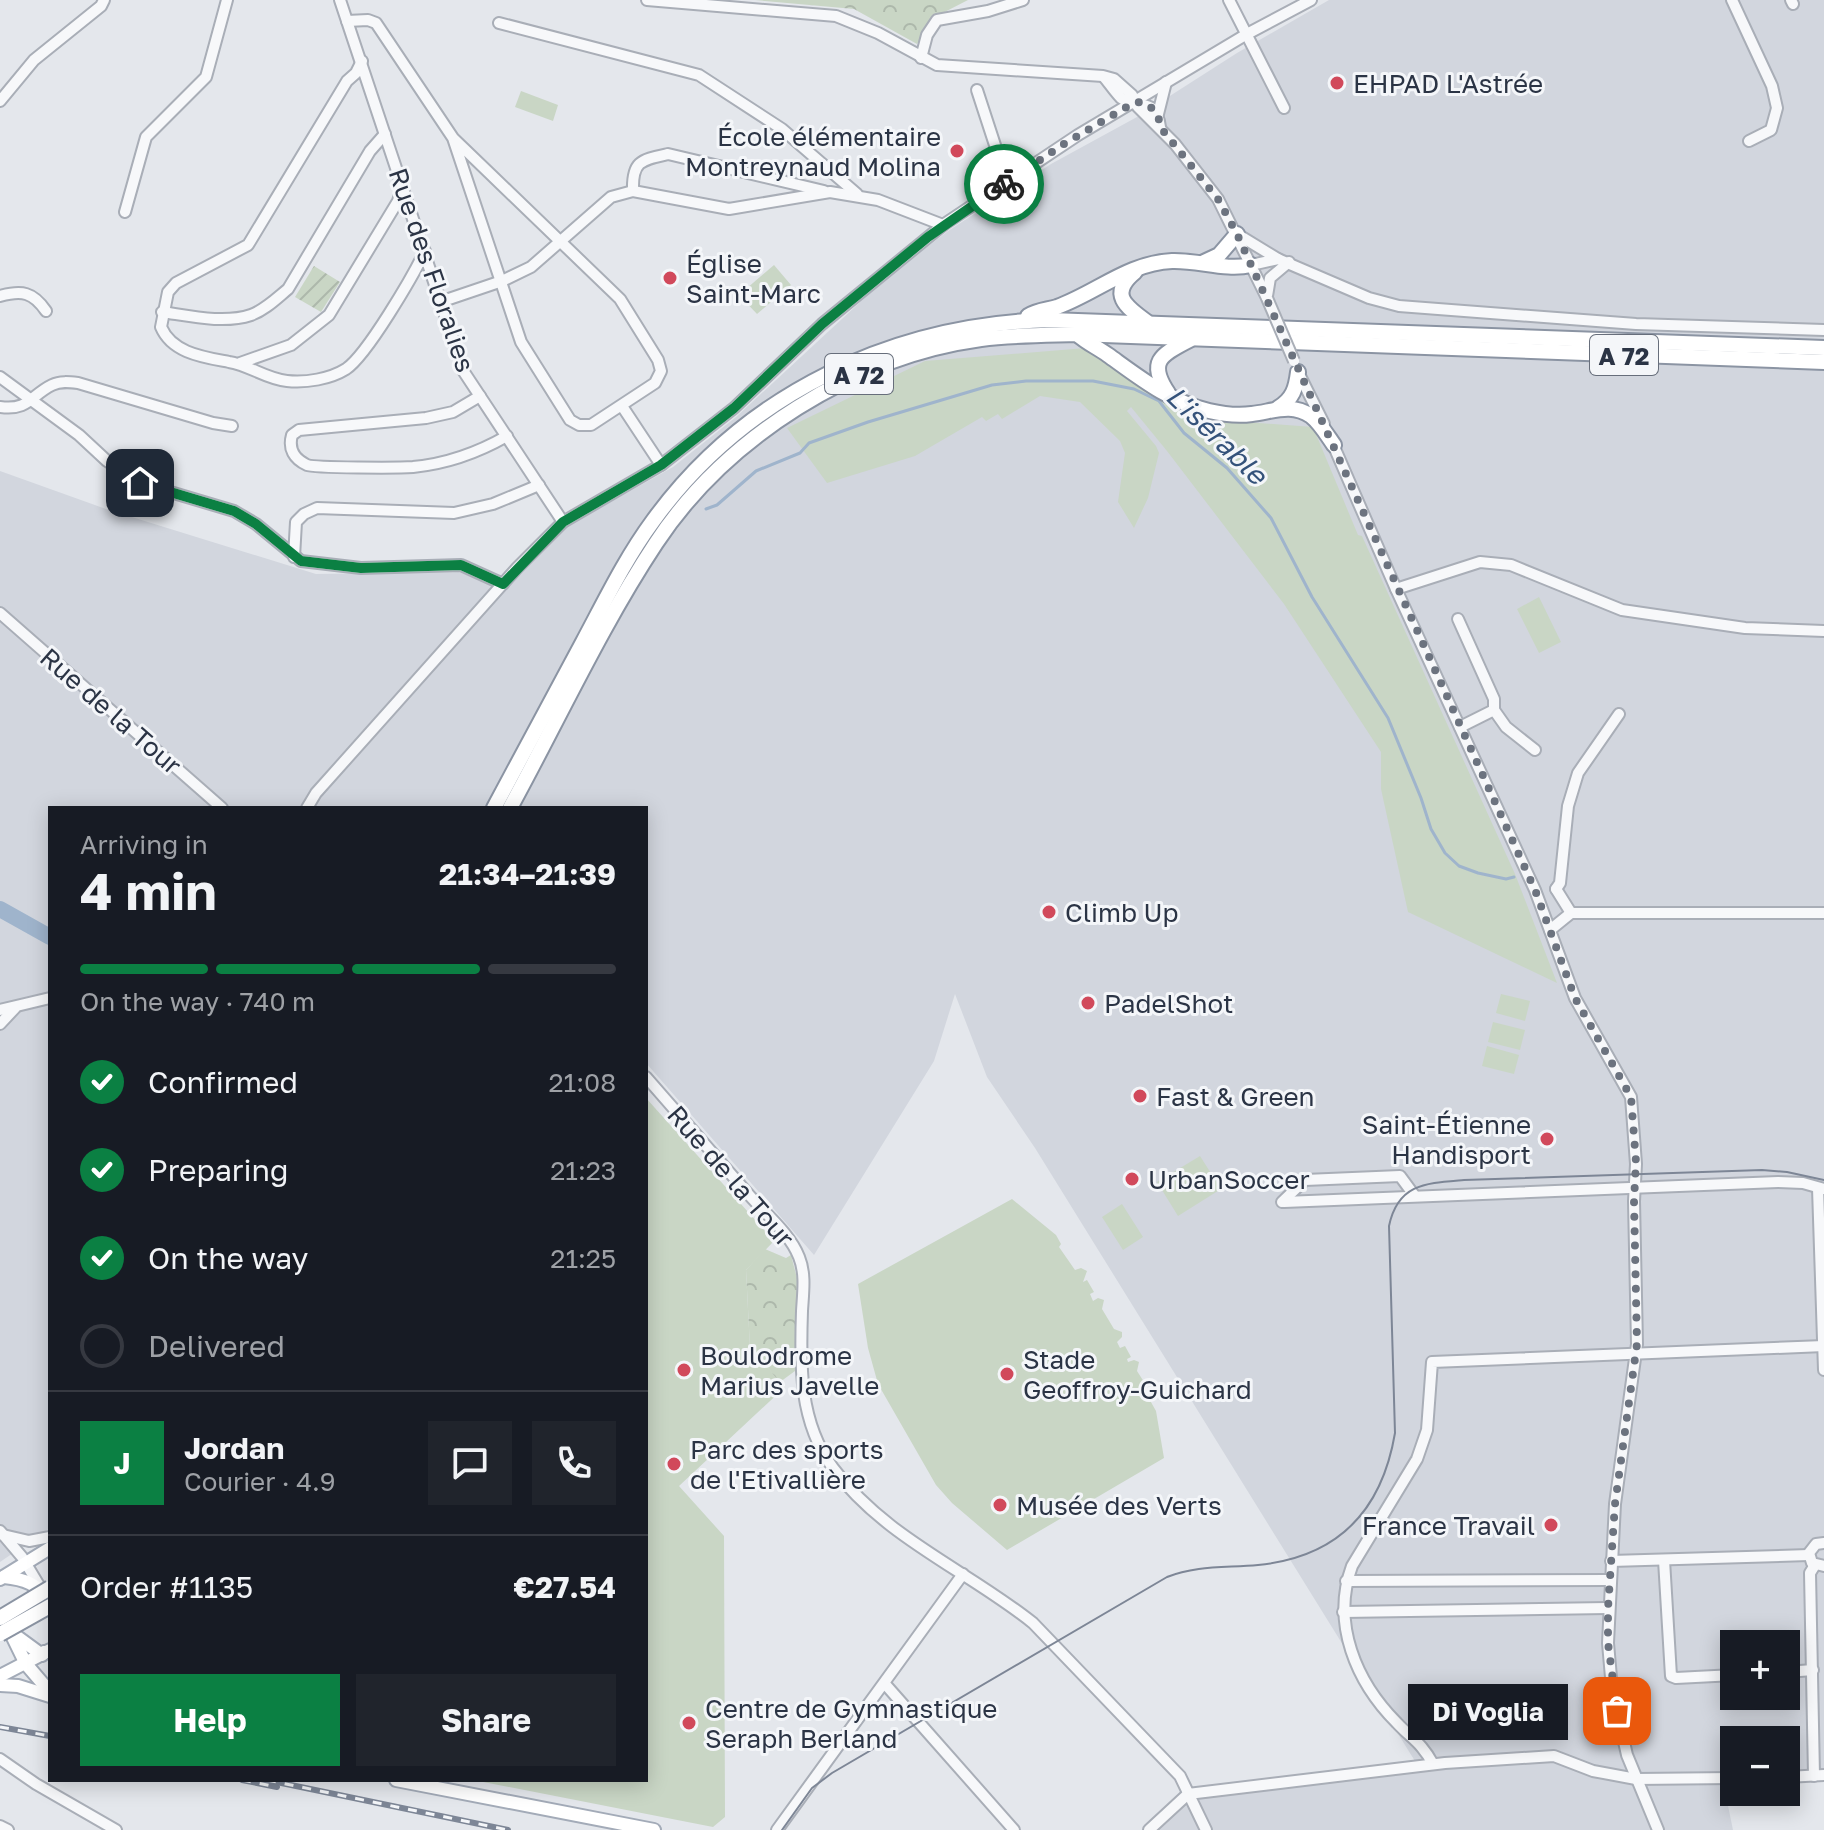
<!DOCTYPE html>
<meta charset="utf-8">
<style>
:root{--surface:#171b24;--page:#20242c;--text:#f1f3f6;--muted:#9ea1a6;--line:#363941;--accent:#0b8043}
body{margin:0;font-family:"Golos Text",sans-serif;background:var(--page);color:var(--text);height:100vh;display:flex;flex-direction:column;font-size:30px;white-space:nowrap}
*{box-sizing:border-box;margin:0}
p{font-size:26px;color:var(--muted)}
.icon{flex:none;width:44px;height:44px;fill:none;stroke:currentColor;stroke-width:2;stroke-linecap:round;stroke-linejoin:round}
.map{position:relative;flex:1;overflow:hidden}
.sheet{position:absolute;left:48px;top:806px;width:600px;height:976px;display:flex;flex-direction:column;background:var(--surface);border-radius:0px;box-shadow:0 4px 20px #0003}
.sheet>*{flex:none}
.fabs{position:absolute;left:1720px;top:1630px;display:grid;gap:16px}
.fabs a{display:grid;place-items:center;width:80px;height:80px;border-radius:0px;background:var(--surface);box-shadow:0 4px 20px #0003;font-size:40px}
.pin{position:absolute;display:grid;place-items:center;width:68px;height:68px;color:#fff;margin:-34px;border-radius:16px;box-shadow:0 4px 12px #0006}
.courier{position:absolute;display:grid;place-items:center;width:80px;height:80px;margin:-40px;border:6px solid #0b8043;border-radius:50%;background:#fff;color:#222;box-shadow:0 2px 10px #0007}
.bubble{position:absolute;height:56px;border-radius:0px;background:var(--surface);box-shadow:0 4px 20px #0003;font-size:26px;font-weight:700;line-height:56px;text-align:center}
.headline em{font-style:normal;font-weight:700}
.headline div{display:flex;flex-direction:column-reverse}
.headline{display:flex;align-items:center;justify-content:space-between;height:136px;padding:0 32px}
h1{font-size:52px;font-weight:700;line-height:60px}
.bar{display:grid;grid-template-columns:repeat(4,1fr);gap:12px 8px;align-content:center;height:96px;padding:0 32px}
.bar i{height:10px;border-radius:6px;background:var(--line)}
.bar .on{background:var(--accent)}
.bar p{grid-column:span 4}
.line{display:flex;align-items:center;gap:20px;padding:0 32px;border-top:2px solid var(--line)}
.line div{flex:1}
.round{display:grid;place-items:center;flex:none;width:84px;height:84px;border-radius:0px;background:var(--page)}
ol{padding:0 32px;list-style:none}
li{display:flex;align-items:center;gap:24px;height:88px}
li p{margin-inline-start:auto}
li .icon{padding:8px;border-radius:50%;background:var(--accent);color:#fff;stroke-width:4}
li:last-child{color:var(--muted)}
li i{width:44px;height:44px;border:4px solid var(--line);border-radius:50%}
.action{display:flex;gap:16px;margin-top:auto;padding:16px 32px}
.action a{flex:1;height:92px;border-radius:0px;background:var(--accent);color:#fff;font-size:32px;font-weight:700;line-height:92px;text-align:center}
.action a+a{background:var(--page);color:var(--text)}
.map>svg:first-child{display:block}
.built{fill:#d2d6de;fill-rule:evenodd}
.grass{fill:#c9d6c5}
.park{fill:url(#park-crowns)}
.garden{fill:url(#garden-furrows)}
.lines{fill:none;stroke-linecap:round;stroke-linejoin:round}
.stream{stroke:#9fb4cc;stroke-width:3}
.river{stroke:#9fb4cc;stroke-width:16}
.minor-casing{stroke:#a9aeb7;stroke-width:14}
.major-casing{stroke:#a3abb8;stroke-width:16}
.highway-casing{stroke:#8b94a3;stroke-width:18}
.minor{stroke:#f7f8fa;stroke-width:10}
.major{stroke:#fff;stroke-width:12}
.highway{stroke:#fff;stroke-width:14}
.tram{stroke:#7d8696;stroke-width:2}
.rail-casing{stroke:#7d8696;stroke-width:6}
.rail{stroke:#f4f6f9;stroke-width:3;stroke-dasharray:9;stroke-linecap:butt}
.minor-bridge-casing{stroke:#a9aeb7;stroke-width:14;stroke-linecap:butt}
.highway-bridge-casing{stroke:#8b94a3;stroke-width:18;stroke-linecap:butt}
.minor-bridge{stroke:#f7f8fa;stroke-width:10}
.highway-bridge{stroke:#fff;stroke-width:14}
.done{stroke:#6c737f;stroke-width:8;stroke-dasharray:0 14.4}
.route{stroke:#0b8043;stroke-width:10}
.poi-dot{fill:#d1495b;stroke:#f4f6f9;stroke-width:3}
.labels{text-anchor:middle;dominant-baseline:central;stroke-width:6;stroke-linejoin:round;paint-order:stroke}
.shield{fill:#f4f6f9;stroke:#676e7b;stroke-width:2}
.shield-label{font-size:24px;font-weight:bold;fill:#2b3445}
.poi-label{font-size:26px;fill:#2b3445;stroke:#f4f6f9;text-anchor:start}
.street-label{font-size:26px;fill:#2b3445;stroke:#f4f6f9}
.water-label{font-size:28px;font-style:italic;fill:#34527a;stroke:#f4f6f9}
</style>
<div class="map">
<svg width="1824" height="1830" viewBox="0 0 1824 1830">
<defs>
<pattern id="park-crowns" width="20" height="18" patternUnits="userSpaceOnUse" patternTransform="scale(2)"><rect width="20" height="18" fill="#c9d6c5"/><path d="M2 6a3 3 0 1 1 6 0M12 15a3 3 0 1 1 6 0" fill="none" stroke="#adb8ab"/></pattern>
<pattern id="garden-furrows" width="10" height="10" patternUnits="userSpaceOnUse" patternTransform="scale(2)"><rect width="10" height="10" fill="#c9d6c5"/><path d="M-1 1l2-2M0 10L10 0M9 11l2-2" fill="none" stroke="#adb8ab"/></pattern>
</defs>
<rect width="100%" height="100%" fill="#e4e7ec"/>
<!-- built -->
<path class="built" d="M1329 0H1824V1778L1786 1781V1740H1734V1785L1724 1786 1733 1830H1148L1188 1793 1418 1766 1035 1148 987 1077 955 994 934 1061 814 1255 646 1063V808H50V1528L0 1562V471L106 509 316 574 459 572 494 586 568 526 673 467 736 417 884 280 948 231 1051 164 1137 117 1237 53ZM1734 1644H1786V1696H1734Z"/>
<!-- grass -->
<g class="grass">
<path d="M521 91 558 105 553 121 515 107Z"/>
<path d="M774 265 791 285 757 314 739 295Z"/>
<path d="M1086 348 1206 419 1313 427 1358 535 1362 536 1515 874 1557 983 1408 912 1381 789V752L1284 604 1167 451 1131 407 1127 411 1156 446 1159 453 1148 498 1134 528 1118 502 1125 453 1120 441 1080 402 1040 396 1002 419 998 414 986 421 982 417 915 456 827 483 787 428 925 361Z"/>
<path d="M1539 597 1561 642 1539 653 1517 609Z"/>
<path d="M1501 994 1530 1001 1525 1021 1496 1013Z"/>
<path d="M1493 1022 1525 1030 1520 1050 1488 1042Z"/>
<path d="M1487 1046 1519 1055 1514 1074 1482 1066Z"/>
<path d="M646 1098 774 1241 746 1270 750 1348 785 1387 679 1486 724 1536 725 1817 713 1827 473 1780H646Z"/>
<path d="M1200 1156 1221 1189 1178 1216 1157 1182Z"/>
<path d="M1012 1199 1056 1235 1061 1244 1059 1247 1075 1270 1081 1268 1087 1271 1083 1282 1087 1280 1094 1292 1090 1294 1093 1301 1098 1298 1104 1300 1102 1309 1114 1329 1122 1332V1337L1117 1342 1120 1348 1125 1346 1131 1357 1127 1359 1128 1362 1134 1360 1139 1362 1137 1371 1146 1385 1143 1388 1156 1411 1164 1458 1007 1550 952 1503 936 1485 878 1384 868 1348 858 1284Z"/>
<path d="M1122 1204 1143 1237 1123 1250 1102 1217Z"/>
</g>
<!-- park -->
<g class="park">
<path d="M755 0H968L933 18 917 44 854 9Z"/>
<path d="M765 1249 786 1258 791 1255 799 1286 795 1371 780 1382 750 1348 746 1270Z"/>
</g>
<!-- garden -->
<path class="garden" d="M314 266 340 282 321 312 295 297Z"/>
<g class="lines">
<!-- stream -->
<path class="stream" d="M706 509 717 505 756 471 800 453 809 443 868 422 992 385 1026 381H1093L1134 389 1159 401 1184 433 1227 468 1271 518 1312 597 1388 718 1421 798 1431 829 1445 853 1459 866 1478 873 1506 879 1514 877"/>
<!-- river -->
<path class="river" d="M0 909 50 937"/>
<defs>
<g id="minor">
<path d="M340 0 464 372 563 522"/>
<path d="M647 0 836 16 878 33 937 65 1103 76 1114 79 1132 95 1138 107 1175 144 1218 199 1267 298"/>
<path d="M1229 0 1284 108"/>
<path d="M1732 0 1772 86 1777 108 1771 130 1749 141"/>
<path d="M1791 0 1793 4"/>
<path d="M347 21 368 20 376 23 453 138 620 299 658 360 661 371 655 383 591 425H579L570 420 521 342 453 138"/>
<path d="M499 23 699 75 782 129 857 194"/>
<path d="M921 58 927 35 937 20 988 11 1023 0"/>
<path d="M362 61 356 73 347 81 248 245 176 283 168 292 161 327C172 353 203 357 229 362 249 365 266 379 287 381 306 383 330 379 346 369 367 355 413 276 425 251"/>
<path d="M1104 77C1109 83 1115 92 1121 98 1138 111 1156 95 1160 127"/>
<path d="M977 90 1007 182"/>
<path d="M0 101 34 60 101 6 104 0"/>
<path d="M1158 114 1166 82"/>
<path d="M633 191C632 161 641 160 668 154L824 191"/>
<path d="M125 212 146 137 206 77 227 0"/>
<path d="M1237 234 1278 259 1369 298 1399 306 1636 324 1824 330"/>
<path d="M1251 265 1278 259"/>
<path d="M0 296C22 290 33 292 46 311"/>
<path d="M1267 296 1270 278 1289 262"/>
<path d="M440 302 502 281 531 267 611 197 633 191 729 209 830 192 878 200 943 225"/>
<path d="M162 312C190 316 224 324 251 315 265 310 277 298 288 289L370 151 385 134"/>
<path d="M240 363 291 345 329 315 398 201 402 188"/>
<path d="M1299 374 1324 424"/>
<path d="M0 377 79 435 107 461 140 483 234 511 256 524 301 561 361 568 461 565 503 584"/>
<path d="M480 396 453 412 426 418 299 430 292 435C288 449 294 459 307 465 315 468 399 468 413 467 445 464 479 452 507 436"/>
<path d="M622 406 661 465"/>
<path d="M0 407C29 411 31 395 52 385 60 381 69 382 78 383L213 423 232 426"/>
<path d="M1332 442 1396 589 1535 890 1575 998 1631 1097 1636 1164 1634 1201 1637 1344 1615 1504 1608 1643 1612 1689 1627 1755 1658 1830"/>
<path d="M294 557 296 522 304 514 317 508 454 513 493 504 539 485"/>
<path d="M1396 589 1480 562 1511 565 1622 610 1745 628 1824 631"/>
<path d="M0 613 222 808"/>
<path d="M1458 619 1494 699V710L1460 727"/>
<path d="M1494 710 1506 727 1535 750"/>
<path d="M307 808 316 793 517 568 563 522 661 465 734 408 822 324 943 225 1078 135 1247 34 1311 0"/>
<path d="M1556 889 1560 883 1568 806 1578 773 1619 714"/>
<path d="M1556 889 1571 913"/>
<path d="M1550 930 1571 913H1824"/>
<path d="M0 1010 50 998"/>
<path d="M0 1024 15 1008"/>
<path d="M646 1077C681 1117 715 1156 750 1196 766 1214 790 1234 799 1257 806 1274 803 1293 802 1311 800 1366 799 1422 833 1468 885 1538 967 1570 1033 1623L1180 1776 1206 1830"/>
<path d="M1818 1188 1824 1370"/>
<path d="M1282 1202 1305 1180 1400 1176 1414 1195"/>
<path d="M1284 1202 1778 1182 1803 1183 1824 1189"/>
<path d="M0 1531 22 1557 40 1587"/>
<path d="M3 1535 29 1541 50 1537"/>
<path d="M1824 1543 1816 1544 1809 1553 1812 1563 1824 1566"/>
<path d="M1664 1560 1671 1676 1676 1678 1734 1675"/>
<path d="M1611 1561 1809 1555"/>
<path d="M1346 1581 1610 1580"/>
<path d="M1343 1612 1608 1608"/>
<path d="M1786 1672 1813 1670"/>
<path d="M885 1684 1014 1830"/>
<path d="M0 1759 36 1784 116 1830"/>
<path d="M1433 1764C1421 1742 1413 1740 1397 1723 1356 1682 1331 1623 1352 1566L1417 1459 1427 1430 1432 1362 1824 1346"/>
<path d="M1814 1776 1810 1573 1815 1565"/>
<path d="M1786 1777 1824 1775"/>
<path d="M1188 1794 1445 1763 1554 1756 1593 1771 1636 1779 1734 1778"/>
<path d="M0 1826 8 1830"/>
<path d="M777 1830 963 1574"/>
<path d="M1149 1830 1188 1794"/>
</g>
<g id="major">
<path d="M4 1577C25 1579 37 1584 50 1601"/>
<path d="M0 1579 50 1548"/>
<path d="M5 1621 26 1664 50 1692"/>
<path d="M12 1633 42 1655 44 1652"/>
<path d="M0 1676 50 1650"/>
<path d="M0 1685 18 1686 50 1696"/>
<path d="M396 1780 654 1830"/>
</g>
<g id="highway">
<path d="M1204 262 1219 255 1237 234"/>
<path d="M1135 272C1108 294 1126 307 1147 322"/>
<path d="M1028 316C1037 310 1047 310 1057 307 1096 293 1128 263 1172 261 1198 260 1226 271 1251 265"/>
<path d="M1077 334C1087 343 1097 347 1108 355 1140 378 1170 402 1209 411 1222 414 1238 416 1252 414 1272 412 1291 402 1311 416 1320 423 1327 435 1334 445"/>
<path d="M1168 393C1146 360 1163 354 1191 339"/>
<path d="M1278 408C1293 399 1296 388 1298 372"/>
<path d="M494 808C524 753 553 697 583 642 605 601 625 559 653 521 746 393 894 324 1050 320L1824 348"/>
<path d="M510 808C558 720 601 626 656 543 726 437 855 356 981 339 1013 335 1045 335 1077 334L1824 362"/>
</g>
</defs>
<!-- minor casing -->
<use href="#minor" class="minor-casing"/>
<!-- major casing -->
<use href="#major" class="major-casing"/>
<!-- highway casing -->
<use href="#highway" class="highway-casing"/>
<!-- minor -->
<use href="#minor" class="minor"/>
<!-- major -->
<use href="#major" class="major"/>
<!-- highway -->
<use href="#highway" class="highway"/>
<!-- tram -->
<path class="tram" d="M782 1830 812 1788 832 1773 1167 1577C1196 1565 1227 1568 1258 1565 1338 1557 1382 1510 1395 1433L1389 1226C1398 1183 1427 1183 1464 1180L1762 1170 1787 1172 1824 1180"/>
<defs>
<g id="rail">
<path d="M0 1727 50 1736"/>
<path d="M242 1780 277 1787"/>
<path d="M267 1780 508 1830"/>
</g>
</defs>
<!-- rail casing -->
<use href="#rail" class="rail-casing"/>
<!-- rail -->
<use href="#rail" class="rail"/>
<defs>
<path id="minor-bridge" d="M1267 298 1294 361"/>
<g id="highway-bridge">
<path d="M0 1618 50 1588"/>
<path d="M0 1634 50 1606"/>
</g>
</defs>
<!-- minor-bridge casing -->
<use href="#minor-bridge" class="minor-bridge-casing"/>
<!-- highway-bridge casing -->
<use href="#highway-bridge" class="highway-bridge-casing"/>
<!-- minor-bridge -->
<use href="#minor-bridge" class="minor-bridge"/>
<!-- highway-bridge -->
<use href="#highway-bridge" class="highway-bridge"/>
</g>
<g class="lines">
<!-- done -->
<path class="done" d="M1004 184 1064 144 1135 102 1146 103 1158 114 1160 127 1218 199 1237 234 1535 890 1575 998 1631 1097 1636 1162 1634 1201 1637 1344 1615 1504 1608 1608V1643L1617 1711"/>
<!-- route -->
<path class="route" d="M140 483 234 511 256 524 301 561 361 568 461 565 503 584 563 522 661 465 734 408 822 324 928 237 1004 184"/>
</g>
<!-- markers -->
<g class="poi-dot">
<circle cx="1337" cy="83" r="8"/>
<circle cx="957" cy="151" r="8"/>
<circle cx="670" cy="278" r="8"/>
<circle cx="1049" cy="912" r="8"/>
<circle cx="1088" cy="1003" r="8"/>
<circle cx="1140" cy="1096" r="8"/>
<circle cx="1547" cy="1139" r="8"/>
<circle cx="1132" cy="1179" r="8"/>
<circle cx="684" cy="1370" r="8"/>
<circle cx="1007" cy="1374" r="8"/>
<circle cx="674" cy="1464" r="8"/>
<circle cx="1000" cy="1505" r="8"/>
<circle cx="1551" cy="1525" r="8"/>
<circle cx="689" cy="1723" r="8"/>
</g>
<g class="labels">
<!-- shield labels -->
<g class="shield">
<rect x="1590" y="335" width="68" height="40" rx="6"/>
<rect x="825" y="354" width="68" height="40" rx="6"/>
</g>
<g class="shield-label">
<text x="1624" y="355">A 72</text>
<text x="859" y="374">A 72</text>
</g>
<!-- poi labels -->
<g class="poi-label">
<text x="1353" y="83">EHPAD L'Astrée</text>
<text x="941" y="136" text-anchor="end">École élémentaire<tspan x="941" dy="30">Montreynaud Molina</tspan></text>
<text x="686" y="263">Église<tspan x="686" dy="30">Saint-Marc</tspan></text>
<text x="1065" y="912">Climb Up</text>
<text x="1104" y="1003">PadelShot</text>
<text x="1156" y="1096">Fast &amp; Green</text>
<text x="1531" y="1124" text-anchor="end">Saint-Étienne<tspan x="1531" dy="30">Handisport</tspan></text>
<text x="1148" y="1179">UrbanSoccer</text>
<text x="700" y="1355">Boulodrome<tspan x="700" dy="30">Marius Javelle</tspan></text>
<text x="1023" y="1359">Stade<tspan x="1023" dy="30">Geoffroy-Guichard</tspan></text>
<text x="690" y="1449">Parc des sports<tspan x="690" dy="30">de l'Etivallière</tspan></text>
<text x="1016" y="1505">Musée des Verts</text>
<text x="1535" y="1525" text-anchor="end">France Travail</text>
<text x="705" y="1708">Centre de Gymnastique<tspan x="705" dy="30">Seraph Berland</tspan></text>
</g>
<!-- street labels -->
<g class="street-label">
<text transform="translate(432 270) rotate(71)">Rue des Floralies</text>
<text transform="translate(111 711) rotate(41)">Rue de la Tour</text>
<text transform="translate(731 1176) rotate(49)">Rue de la Tour</text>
</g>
<!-- water labels -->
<g class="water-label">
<text transform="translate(1217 435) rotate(44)">L'isérable</text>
</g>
</g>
</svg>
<div class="fabs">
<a>+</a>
<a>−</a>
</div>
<div class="pin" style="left:1617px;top:1711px;background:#ea580c"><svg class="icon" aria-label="bag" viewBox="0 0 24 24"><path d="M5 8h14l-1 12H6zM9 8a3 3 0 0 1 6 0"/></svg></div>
<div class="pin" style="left:140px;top:483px;background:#1f2937"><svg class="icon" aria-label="home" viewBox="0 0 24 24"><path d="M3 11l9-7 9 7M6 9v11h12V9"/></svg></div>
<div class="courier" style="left:1004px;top:184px"><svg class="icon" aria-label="bike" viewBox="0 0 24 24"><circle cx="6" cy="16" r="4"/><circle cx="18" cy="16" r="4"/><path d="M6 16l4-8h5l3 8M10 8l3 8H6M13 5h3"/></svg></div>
<div class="bubble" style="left:1408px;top:1684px;width:160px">Di Voglia</div>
<section class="sheet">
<div class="headline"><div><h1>4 min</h1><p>Arriving in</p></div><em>21:34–21:39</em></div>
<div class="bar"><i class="on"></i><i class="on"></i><i class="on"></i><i></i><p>On the way · 740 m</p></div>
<ol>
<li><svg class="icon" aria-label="check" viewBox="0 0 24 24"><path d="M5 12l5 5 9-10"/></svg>Confirmed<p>21:08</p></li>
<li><svg class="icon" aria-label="check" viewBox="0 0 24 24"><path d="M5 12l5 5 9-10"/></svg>Preparing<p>21:23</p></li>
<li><svg class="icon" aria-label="check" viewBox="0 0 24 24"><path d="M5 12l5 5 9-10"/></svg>On the way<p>21:25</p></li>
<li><i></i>Delivered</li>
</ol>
<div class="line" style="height:144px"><b class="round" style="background:var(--accent);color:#fff">J</b><div><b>Jordan</b><p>Courier · 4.9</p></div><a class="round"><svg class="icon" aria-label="chat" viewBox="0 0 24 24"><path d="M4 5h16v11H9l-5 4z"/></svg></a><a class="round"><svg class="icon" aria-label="phone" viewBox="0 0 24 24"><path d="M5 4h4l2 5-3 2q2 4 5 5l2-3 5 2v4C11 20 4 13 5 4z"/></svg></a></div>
<div class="line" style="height:104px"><div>Order #1135</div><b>€27.54</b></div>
<div class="action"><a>Help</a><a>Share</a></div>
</section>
</div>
